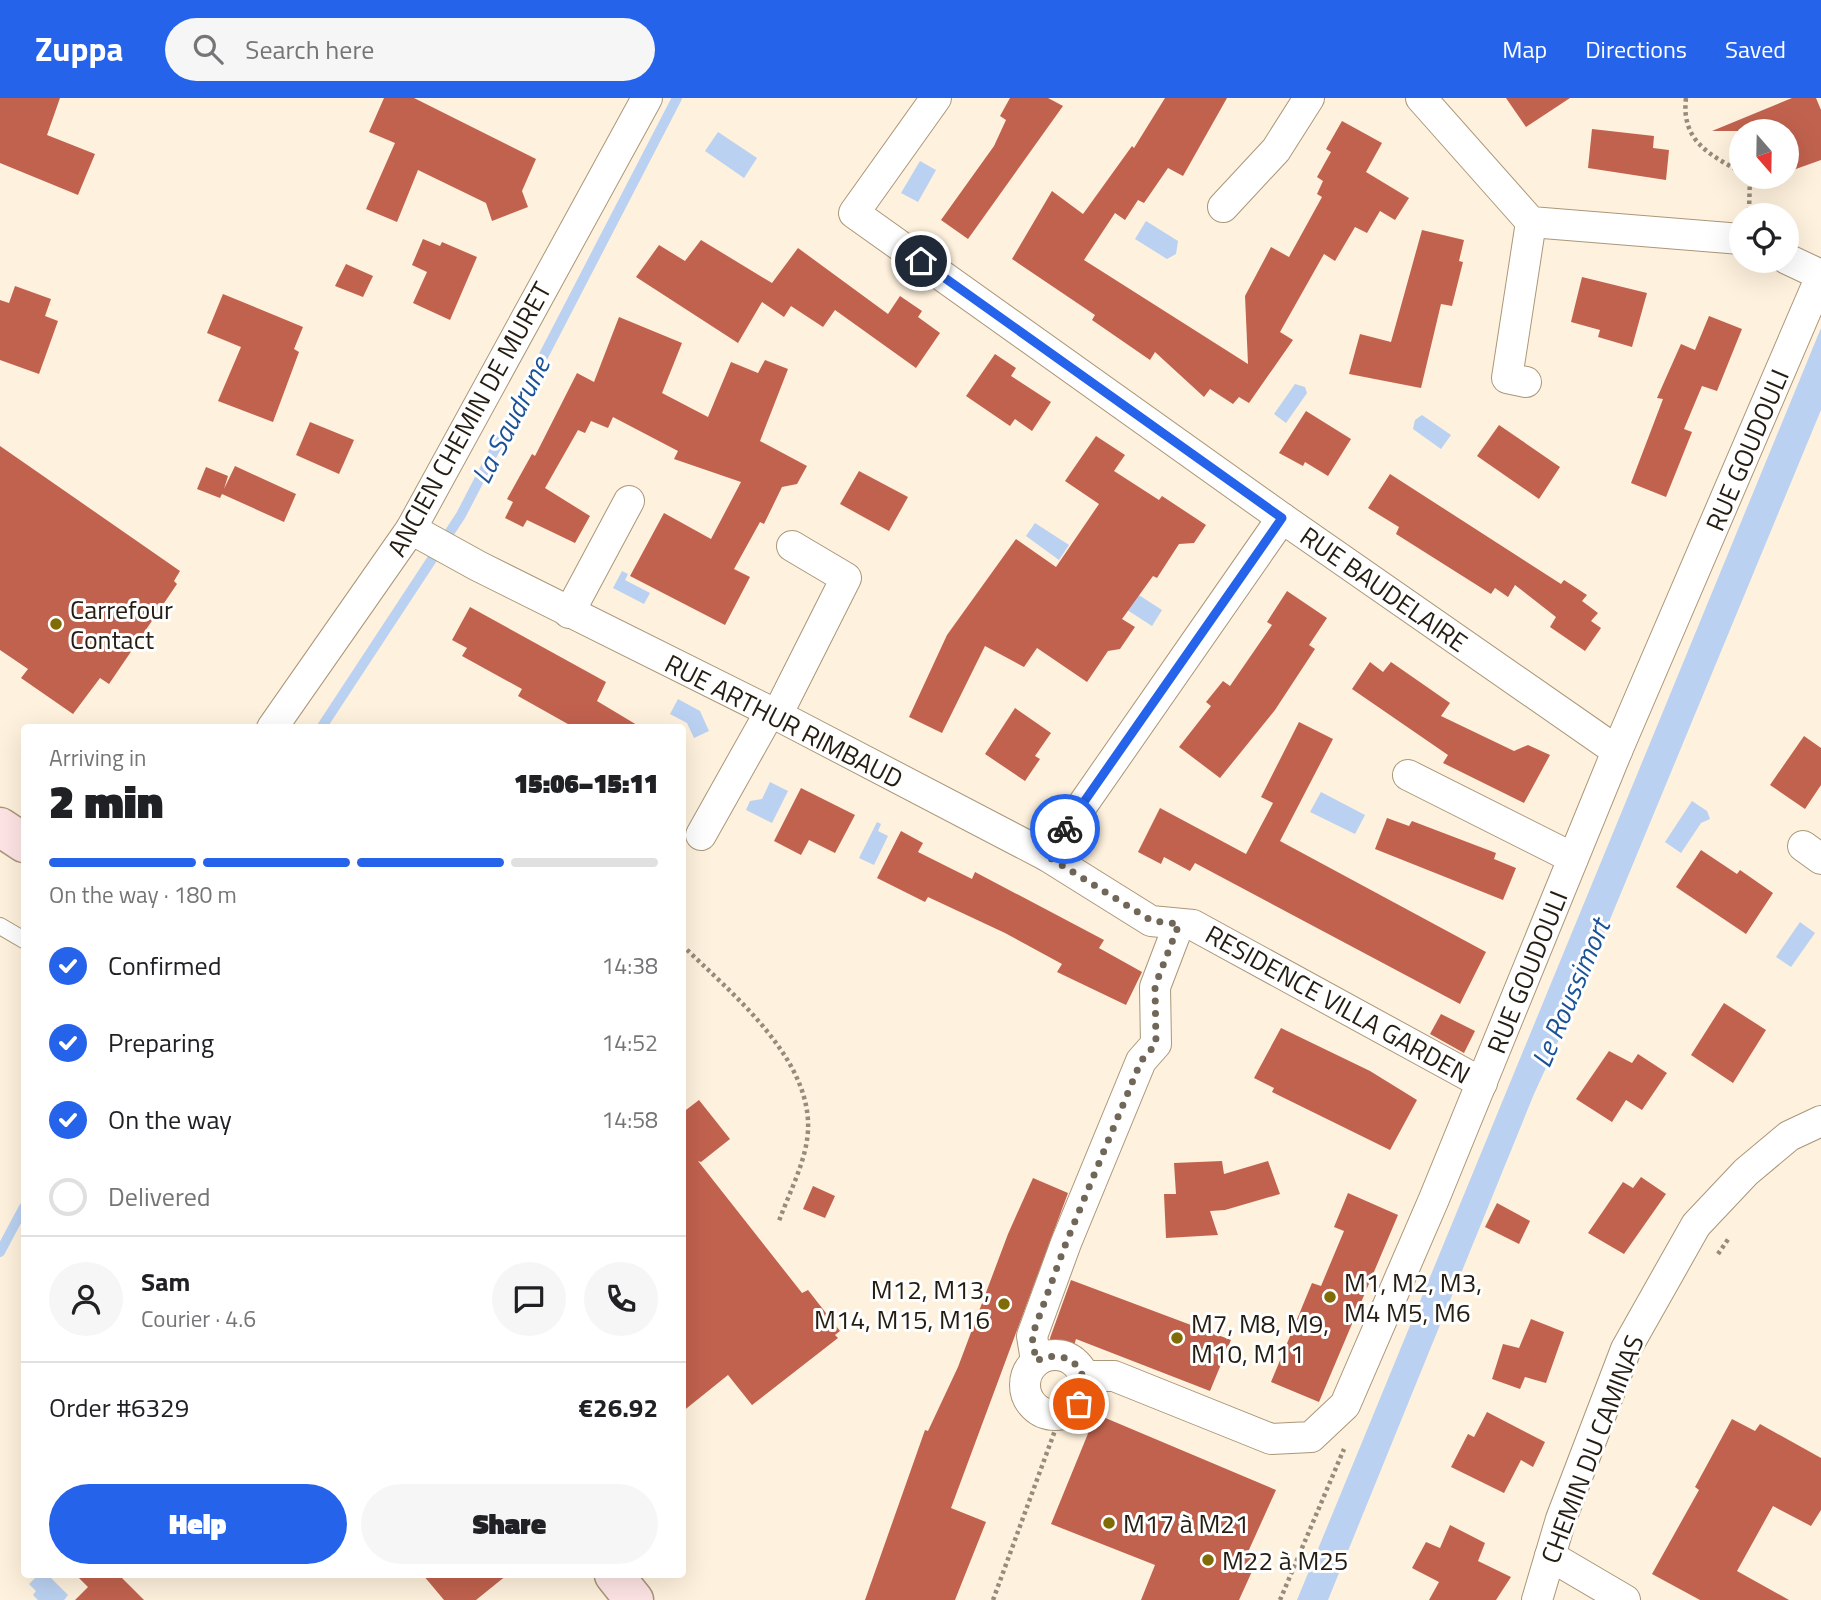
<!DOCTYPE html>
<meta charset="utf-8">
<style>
:root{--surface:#fff;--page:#f6f6f6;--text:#202124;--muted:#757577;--line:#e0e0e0;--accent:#2563eb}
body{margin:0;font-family:"Titillium Web",sans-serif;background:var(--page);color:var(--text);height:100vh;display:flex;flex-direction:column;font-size:26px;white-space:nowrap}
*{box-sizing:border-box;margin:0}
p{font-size:23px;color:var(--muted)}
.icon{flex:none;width:38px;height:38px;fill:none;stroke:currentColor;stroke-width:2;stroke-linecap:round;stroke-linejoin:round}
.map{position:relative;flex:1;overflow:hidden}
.sheet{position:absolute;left:21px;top:626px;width:665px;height:854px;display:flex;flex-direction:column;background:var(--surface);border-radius:7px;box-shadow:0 7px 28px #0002}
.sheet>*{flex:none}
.needle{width:46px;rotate:160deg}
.tools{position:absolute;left:1729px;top:21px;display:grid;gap:14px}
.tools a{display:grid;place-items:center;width:70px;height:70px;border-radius:50%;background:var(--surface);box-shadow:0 7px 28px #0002;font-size:35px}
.pin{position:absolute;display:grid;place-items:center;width:60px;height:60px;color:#fff;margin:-30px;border:4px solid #fff;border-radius:50%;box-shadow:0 2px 7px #0007}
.courier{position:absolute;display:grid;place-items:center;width:70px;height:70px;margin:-35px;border:5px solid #2563eb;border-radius:50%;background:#fff;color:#222;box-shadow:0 2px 9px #0007}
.summary em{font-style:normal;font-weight:800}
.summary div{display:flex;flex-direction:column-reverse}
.summary{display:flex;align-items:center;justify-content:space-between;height:119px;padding:0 28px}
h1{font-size:46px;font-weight:800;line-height:52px}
.bar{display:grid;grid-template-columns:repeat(4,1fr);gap:10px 7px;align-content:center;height:84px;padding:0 28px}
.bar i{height:9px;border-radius:5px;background:var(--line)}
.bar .selected{background:var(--accent)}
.bar p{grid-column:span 4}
.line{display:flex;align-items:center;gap:18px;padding:0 28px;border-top:2px solid var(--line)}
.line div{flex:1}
.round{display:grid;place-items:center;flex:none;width:74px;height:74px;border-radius:37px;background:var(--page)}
ol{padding:0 28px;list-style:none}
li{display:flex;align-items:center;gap:21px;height:77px}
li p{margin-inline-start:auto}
li .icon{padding:7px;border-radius:50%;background:var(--accent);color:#fff;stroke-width:4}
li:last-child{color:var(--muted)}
li i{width:38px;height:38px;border:4px solid var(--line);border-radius:50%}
.button{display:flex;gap:14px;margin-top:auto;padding:14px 28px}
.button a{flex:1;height:80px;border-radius:42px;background:var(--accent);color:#fff;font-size:28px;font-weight:800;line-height:80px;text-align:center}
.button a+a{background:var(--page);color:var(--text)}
header{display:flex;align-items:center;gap:42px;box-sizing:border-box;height:98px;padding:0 35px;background:var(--accent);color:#fff}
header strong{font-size:33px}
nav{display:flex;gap:38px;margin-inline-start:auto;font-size:24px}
.search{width:490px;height:63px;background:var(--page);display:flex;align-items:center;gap:18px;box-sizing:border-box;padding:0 24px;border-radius:38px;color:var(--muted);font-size:26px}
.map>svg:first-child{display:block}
.water{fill:#bad1f1}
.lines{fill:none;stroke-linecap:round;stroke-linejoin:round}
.stream{stroke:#bad1f1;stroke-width:10}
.building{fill:#c1624e}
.lane-casing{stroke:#ab9779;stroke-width:18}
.street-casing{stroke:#ab9779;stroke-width:32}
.secondary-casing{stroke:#ab9779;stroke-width:41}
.path{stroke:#968c7c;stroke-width:4.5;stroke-dasharray:3.5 3.5;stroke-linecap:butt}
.lane{stroke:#fff;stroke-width:16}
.street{stroke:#fff;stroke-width:30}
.secondary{stroke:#fee4e5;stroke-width:38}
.done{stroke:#716759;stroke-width:7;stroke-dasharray:0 12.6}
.route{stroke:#2563eb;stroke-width:9}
.poi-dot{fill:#7f6c06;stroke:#fff;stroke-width:2.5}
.labels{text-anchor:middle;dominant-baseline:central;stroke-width:6;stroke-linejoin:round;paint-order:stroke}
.street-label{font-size:26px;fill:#251d12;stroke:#fff}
.poi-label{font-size:26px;fill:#251d12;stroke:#fff;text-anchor:start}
.water-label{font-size:28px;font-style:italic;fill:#1b5297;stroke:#fff}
</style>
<header>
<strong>Zuppa</strong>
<div class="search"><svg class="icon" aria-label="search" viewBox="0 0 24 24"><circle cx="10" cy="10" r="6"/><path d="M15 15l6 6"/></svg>Search here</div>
<nav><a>Map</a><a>Directions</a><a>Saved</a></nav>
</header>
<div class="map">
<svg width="1821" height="1502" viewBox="0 0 1821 1502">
<rect width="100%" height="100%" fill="#fef1dd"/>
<!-- water -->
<g class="water">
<path d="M718 34 757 60 744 80 705 53Z"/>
<path d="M920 63 936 72 918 104 901 95Z"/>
<path d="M1146 123 1178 143 1176 156 1167 161 1135 141Z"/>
<path d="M1821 230V312L1575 906 1534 996 1328 1502H1297Z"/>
<path d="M1295 286 1305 289 1307 295 1286 325 1274 316Z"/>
<path d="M1422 317 1451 337 1441 351 1413 331 1415 322Z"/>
<path d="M1035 425 1069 447 1059 462 1026 438Z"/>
<path d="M622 473 628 476 625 482 650 495 644 506 613 490Z"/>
<path d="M1131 492 1162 512 1152 528 1121 508Z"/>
<path d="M678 601 700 613 709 633 694 640 687 625 670 616Z"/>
<path d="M770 684 788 693 772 725 746 712 750 703 762 701Z"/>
<path d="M1321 694 1365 717 1355 736 1310 714Z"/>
<path d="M1692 703 1707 713 1710 721 1701 725 1681 755 1665 744Z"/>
<path d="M877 724 881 726 878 733 888 738 874 767 859 760Z"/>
<path d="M1800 824 1815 835 1791 869 1776 859Z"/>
<path d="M38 1477H48L68 1497 64 1502H38L33 1497 36 1493 29 1486Z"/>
</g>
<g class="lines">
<!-- stream -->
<g class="stream">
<path d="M321 630 461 417 677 0"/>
<path d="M0 1154 24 1109"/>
</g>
</g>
<!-- building -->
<g class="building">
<path d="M0 0H60L47 37 95 56 78 97 0 65Z"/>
<path d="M384 0H414L536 61 522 93 528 109 492 123 486 105 418 72 397 124 366 111 395 45 369 34Z"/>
<path d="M1010 0H1048L1063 8 968 141 941 122 994 48 1006 22 1000 18Z"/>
<path d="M1165 0H1227L1183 78 1168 70 1144 105 1138 102 1125 122 1115 115 1084 162 1248 266 1245 198 1271 149 1289 159 1322 99 1317 96 1323 83 1317 79 1331 54 1326 51 1342 23 1382 45 1366 74 1409 100 1395 122 1380 113 1367 135 1355 129 1335 163 1324 156 1280 234 1293 242 1249 305 1239 299 1233 306 1210 291 1204 299 1155 254 1150 262 1092 222 1095 217 1012 161 1052 93 1083 116 1132 48 1134 50Z"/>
<path d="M1506 0H1570L1526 29Z"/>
<path d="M1792 0H1816L1821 12V62L1793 72 1787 56V33H1712Z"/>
<path d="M1592 31 1654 38 1653 50 1669 52 1666 82 1588 70Z"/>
<path d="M1422 132 1464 142 1459 163 1463 164 1452 208 1441 206 1421 290 1349 276 1360 236 1391 244Z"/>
<path d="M423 141 440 148 442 144 477 159 450 222 413 205 427 174 412 167Z"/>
<path d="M701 142 772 185 798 150 888 216 900 198 922 213 918 219 940 235 916 270 835 212 823 229 791 208 784 219 762 204 738 245 636 179 659 147 685 163Z"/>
<path d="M346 166 373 178 363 199 335 188Z"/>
<path d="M1582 179 1647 195 1632 249 1598 239 1600 232 1571 224Z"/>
<path d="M15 188 51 201 45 218 58 223 39 276 0 262V202L9 205Z"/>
<path d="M223 196 303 229 294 251 299 254 273 324 218 303 241 249 207 235Z"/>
<path d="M1709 218 1742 231 1717 293 1702 288 1684 331 1692 334 1666 399 1631 385 1663 301 1657 300 1681 246 1695 252Z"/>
<path d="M619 219 682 245 662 295 708 319 731 264 758 275 765 262 788 271 760 343 807 368 797 386 782 389 764 426 760 424 734 471 750 479 725 527 630 478 664 415 711 441 741 384 674 361 678 353 613 319 608 330 591 323 585 335 578 332 545 390 590 418 575 445 527 422 523 429 505 420 513 404 507 401 532 356 535 358 577 275 594 284Z"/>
<path d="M995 256 1016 270 1011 278 1051 304 1032 333 1015 321 1010 328 966 298Z"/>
<path d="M1306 313 1351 341 1328 378 1305 364 1303 368 1279 355Z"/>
<path d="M310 324 354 342 339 376 296 357Z"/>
<path d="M1499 327 1560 369 1539 401 1477 358Z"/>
<path d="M1096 338 1125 357 1114 373 1159 402 1162 398 1206 427 1194 445 1179 446 1157 480 1153 478 1122 521 1135 529 1120 551 1108 553 1087 584 1037 550 1024 569 985 548 942 635 909 619 947 537 1016 441 1056 469 1099 406 1065 383Z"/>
<path d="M0 348 180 473 174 483 177 486 109 586 100 580 73 616 21 580 28 571 0 552Z"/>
<path d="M235 368 296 396 284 424 222 396 220 400 197 391 206 369 228 378 224 391Z"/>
<path d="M859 373 908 399 889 433 840 406Z"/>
<path d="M1390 376 1561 486 1564 482 1587 497 1582 503 1598 515 1591 523 1601 530 1585 553 1550 529 1556 519 1515 487 1508 499 1495 490 1491 496 1396 436 1399 429 1368 410Z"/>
<path d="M1287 493 1327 520 1309 547 1315 551 1275 612 1220 680 1179 649 1211 608 1206 604 1223 583 1230 588 1272 527 1267 524Z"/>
<path d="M470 509 606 584 597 603 642 630H575L518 598 522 591 462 558 467 550 452 542Z"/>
<path d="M1370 564 1383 574 1391 564 1450 605 1441 618 1514 653 1528 647 1550 657 1524 705 1443 665 1448 657 1352 591Z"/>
<path d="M1015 610 1051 635 1035 658 1040 661 1025 683 985 656Z"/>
<path d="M1299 624 1333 641 1280 743 1486 854 1460 906 1195 765 1190 773 1164 759 1161 766 1138 754 1160 710 1246 756 1273 705 1261 699Z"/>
<path d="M1804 638 1821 650V687L1805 711 1770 687Z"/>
<path d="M801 690 855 717 835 755 809 742 801 757 774 743Z"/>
<path d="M1387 720 1409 728 1412 723 1496 755 1494 761 1516 770 1503 802 1375 751Z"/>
<path d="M901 733 923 745 918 754 972 781 975 774 1104 842 1099 850 1142 874 1126 907 1057 874 1062 866 1005 835 928 799 925 804 877 780Z"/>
<path d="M1701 752 1737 776 1740 772 1773 795 1746 836 1676 789Z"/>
<path d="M1724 905 1766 932 1733 985 1691 957Z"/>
<path d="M1441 916 1475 933 1464 955 1430 936Z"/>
<path d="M1281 930 1370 973 1417 1002 1390 1052 1272 994 1274 990 1254 980Z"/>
<path d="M1609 953 1632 965 1638 956 1667 975 1642 1012 1626 1002 1612 1024 1576 1001Z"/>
<path d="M699 1002 730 1041 701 1064 698 1063 802 1195 808 1192 840 1233 835 1237 838 1240 752 1307 728 1277 682 1314V1015Z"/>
<path d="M1222 1063 1224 1076 1268 1063 1280 1096 1225 1112 1210 1113 1218 1137 1166 1140 1164 1096H1176L1174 1065Z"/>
<path d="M1641 1079 1666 1096 1624 1156 1588 1135 1623 1084 1633 1090Z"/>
<path d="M1033 1080 1068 1095 951 1410 986 1424 955 1502H865L925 1332 928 1333 958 1269 1008 1136Z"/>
<path d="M813 1088 835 1098 825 1120 803 1111Z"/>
<path d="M1348 1095 1398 1117 1319 1304 1271 1284 1312 1185 1321 1188 1344 1133 1334 1129Z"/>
<path d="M1497 1105 1530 1123 1519 1146 1485 1129Z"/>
<path d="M1071 1182 1231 1242 1210 1293 1076 1241 1072 1254 1051 1246 1050 1240Z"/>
<path d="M1531 1221 1564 1234 1546 1285 1525 1279 1520 1291 1492 1281 1503 1246 1519 1250Z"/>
<path d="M1487 1314 1545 1344 1533 1369 1521 1362 1504 1395 1451 1369 1468 1336 1474 1339Z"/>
<path d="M1096 1316 1276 1392 1248 1454 1259 1458 1239 1502H1141L1155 1467 1051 1426Z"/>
<path d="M1732 1321 1755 1333 1760 1326 1821 1360V1412L1811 1428 1773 1408 1737 1473 1789 1502H1700L1652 1476 1699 1392 1695 1389Z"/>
<path d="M1450 1427 1485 1445 1478 1463 1511 1479 1496 1502H1429L1439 1484 1412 1470 1426 1444 1440 1450Z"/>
<path d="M76 1477H119L144 1502H75L88 1489Z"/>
<path d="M423 1477H507L476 1502H444Z"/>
</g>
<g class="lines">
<defs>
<path id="lane" d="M0 828 24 842"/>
<g id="street">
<path d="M936 0 854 115 1282 420 1617 653"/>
<path d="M1421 0 1531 124 1741 141"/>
<path d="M1223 109 1276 52 1309 0"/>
<path d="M1787 161 1821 177"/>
<path d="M1526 284 1507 280 1531 124"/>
<path d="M411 431 478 468 777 617 1047 758 1151 823 1193 827 1482 985"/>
<path d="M569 515 629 403"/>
<path d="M777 617 846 480 792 448"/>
<path d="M272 630 411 431 647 0"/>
<path d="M1408 677 1573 760"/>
<path d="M701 737 770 614"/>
<path d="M1803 748 1821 761"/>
<path d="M1047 758 1282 420"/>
<circle cx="1055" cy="1287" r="30"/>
<path d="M1036 1263 1032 1238 1066 1145 1141 963 1156 946 1155 889 1179 826"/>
<path d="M1083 1278H1114L1271 1341 1311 1339 1345 1307 1434 1101 1617 653 1821 178"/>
<path d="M1550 1458 1625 1502"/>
<path d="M1537 1502 1561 1421 1626 1251 1696 1127 1746 1074 1789 1038 1821 1023"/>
</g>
<g id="secondary">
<path d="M0 729 24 745"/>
<path d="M614 1477 634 1502"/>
</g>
</defs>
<!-- lane casing -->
<use href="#lane" class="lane-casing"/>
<!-- street casing -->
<use href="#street" class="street-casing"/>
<!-- secondary casing -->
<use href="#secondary" class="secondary-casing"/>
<!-- path -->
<g class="path">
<path d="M1686 0C1681 42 1708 56 1741 74"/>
<path d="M1749 113 1750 79"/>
<path d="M682 847C731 895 819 965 807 1042 803 1069 788 1098 779 1123"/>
<path d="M1718 1156 1729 1140"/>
<path d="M993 1502 1061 1316"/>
<path d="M1280 1502 1344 1351"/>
</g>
<!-- lane -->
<use href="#lane" class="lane"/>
<!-- street -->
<use href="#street" class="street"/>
<!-- secondary -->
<use href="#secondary" class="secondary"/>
</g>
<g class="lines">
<!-- done -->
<path class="done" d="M1065 731 1047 758 1152 823 1179 826 1155 888 1156 946 1141 963 1066 1145 1032 1238 1036 1263C1068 1247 1095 1274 1079 1306"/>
<!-- route -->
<path class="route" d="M921 163 1282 420 1065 731"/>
</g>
<!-- markers -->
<g class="poi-dot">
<circle cx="56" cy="526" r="7"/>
<circle cx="1330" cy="1199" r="7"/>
<circle cx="1004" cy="1206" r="7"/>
<circle cx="1177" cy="1240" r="7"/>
<circle cx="1109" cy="1425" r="7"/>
<circle cx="1208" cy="1462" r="7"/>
</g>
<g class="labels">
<!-- street labels -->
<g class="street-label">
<text transform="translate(469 321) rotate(-61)">ANCIEN CHEMIN DE MURET</text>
<text transform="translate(1747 352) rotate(-67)">RUE GOUDOULI</text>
<text transform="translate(1384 491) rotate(35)">RUE BAUDELAIRE</text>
<text transform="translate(784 623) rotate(27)">RUE ARTHUR RIMBAUD</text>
<text transform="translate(1527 874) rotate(-68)">RUE GOUDOULI</text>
<text transform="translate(1338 906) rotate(29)">RESIDENCE VILLA GARDEN</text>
<text transform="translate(1592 1351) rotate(-69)">CHEMIN DU CAMINAS</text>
</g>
<!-- poi labels -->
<g class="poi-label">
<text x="70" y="511">Carrefour<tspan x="70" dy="30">Contact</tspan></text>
<text x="1344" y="1184">M1, M2, M3,<tspan x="1344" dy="30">M4 M5, M6</tspan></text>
<text x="990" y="1191" text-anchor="end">M12, M13,<tspan x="990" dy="30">M14, M15, M16</tspan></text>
<text x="1191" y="1225">M7, M8, M9,<tspan x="1191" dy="30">M10, M11</tspan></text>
<text x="1123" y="1425">M17 à M21</text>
<text x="1222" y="1462">M22 à M25</text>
</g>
<!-- water labels -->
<g class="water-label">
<text transform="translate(510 322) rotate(-63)">La Saudrune</text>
<text transform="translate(1570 895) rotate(-67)">Le Roussimort</text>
</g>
</g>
</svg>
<div class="tools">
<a><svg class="needle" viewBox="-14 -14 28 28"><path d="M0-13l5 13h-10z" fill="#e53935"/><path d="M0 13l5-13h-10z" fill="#757577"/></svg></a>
<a><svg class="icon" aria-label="locate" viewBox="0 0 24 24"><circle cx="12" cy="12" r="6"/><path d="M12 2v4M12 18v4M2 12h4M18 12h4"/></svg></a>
</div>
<div class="pin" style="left:1079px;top:1306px;background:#ea580c"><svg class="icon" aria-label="bag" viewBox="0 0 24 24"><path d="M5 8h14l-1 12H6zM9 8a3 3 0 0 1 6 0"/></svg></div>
<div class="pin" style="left:921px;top:163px;background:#1f2937"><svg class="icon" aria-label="home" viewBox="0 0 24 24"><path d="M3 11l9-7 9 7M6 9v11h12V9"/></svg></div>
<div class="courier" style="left:1065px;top:731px"><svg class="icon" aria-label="bike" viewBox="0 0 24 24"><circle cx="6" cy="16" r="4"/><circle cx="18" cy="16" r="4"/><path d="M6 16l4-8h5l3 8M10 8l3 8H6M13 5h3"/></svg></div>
<section class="sheet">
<div class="summary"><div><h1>2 min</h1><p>Arriving in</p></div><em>15:06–15:11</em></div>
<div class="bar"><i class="selected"></i><i class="selected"></i><i class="selected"></i><i></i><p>On the way · 180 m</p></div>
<ol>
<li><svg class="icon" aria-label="check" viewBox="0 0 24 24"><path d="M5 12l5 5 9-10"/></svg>Confirmed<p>14:38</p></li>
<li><svg class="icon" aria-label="check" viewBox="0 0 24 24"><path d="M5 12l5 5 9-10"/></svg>Preparing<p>14:52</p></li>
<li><svg class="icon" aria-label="check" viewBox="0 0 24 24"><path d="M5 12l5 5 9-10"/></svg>On the way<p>14:58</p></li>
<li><i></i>Delivered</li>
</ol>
<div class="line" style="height:126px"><a class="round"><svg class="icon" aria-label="person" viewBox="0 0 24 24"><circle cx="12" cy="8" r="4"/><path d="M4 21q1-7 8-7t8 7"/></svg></a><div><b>Sam</b><p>Courier · 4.6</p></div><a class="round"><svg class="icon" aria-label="chat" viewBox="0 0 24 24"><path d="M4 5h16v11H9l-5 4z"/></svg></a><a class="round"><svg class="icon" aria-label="phone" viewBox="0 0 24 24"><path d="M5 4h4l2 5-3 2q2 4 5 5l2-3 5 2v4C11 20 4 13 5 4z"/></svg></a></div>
<div class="line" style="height:91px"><div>Order #6329</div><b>€26.92</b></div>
<div class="button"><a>Help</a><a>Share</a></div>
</section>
</div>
